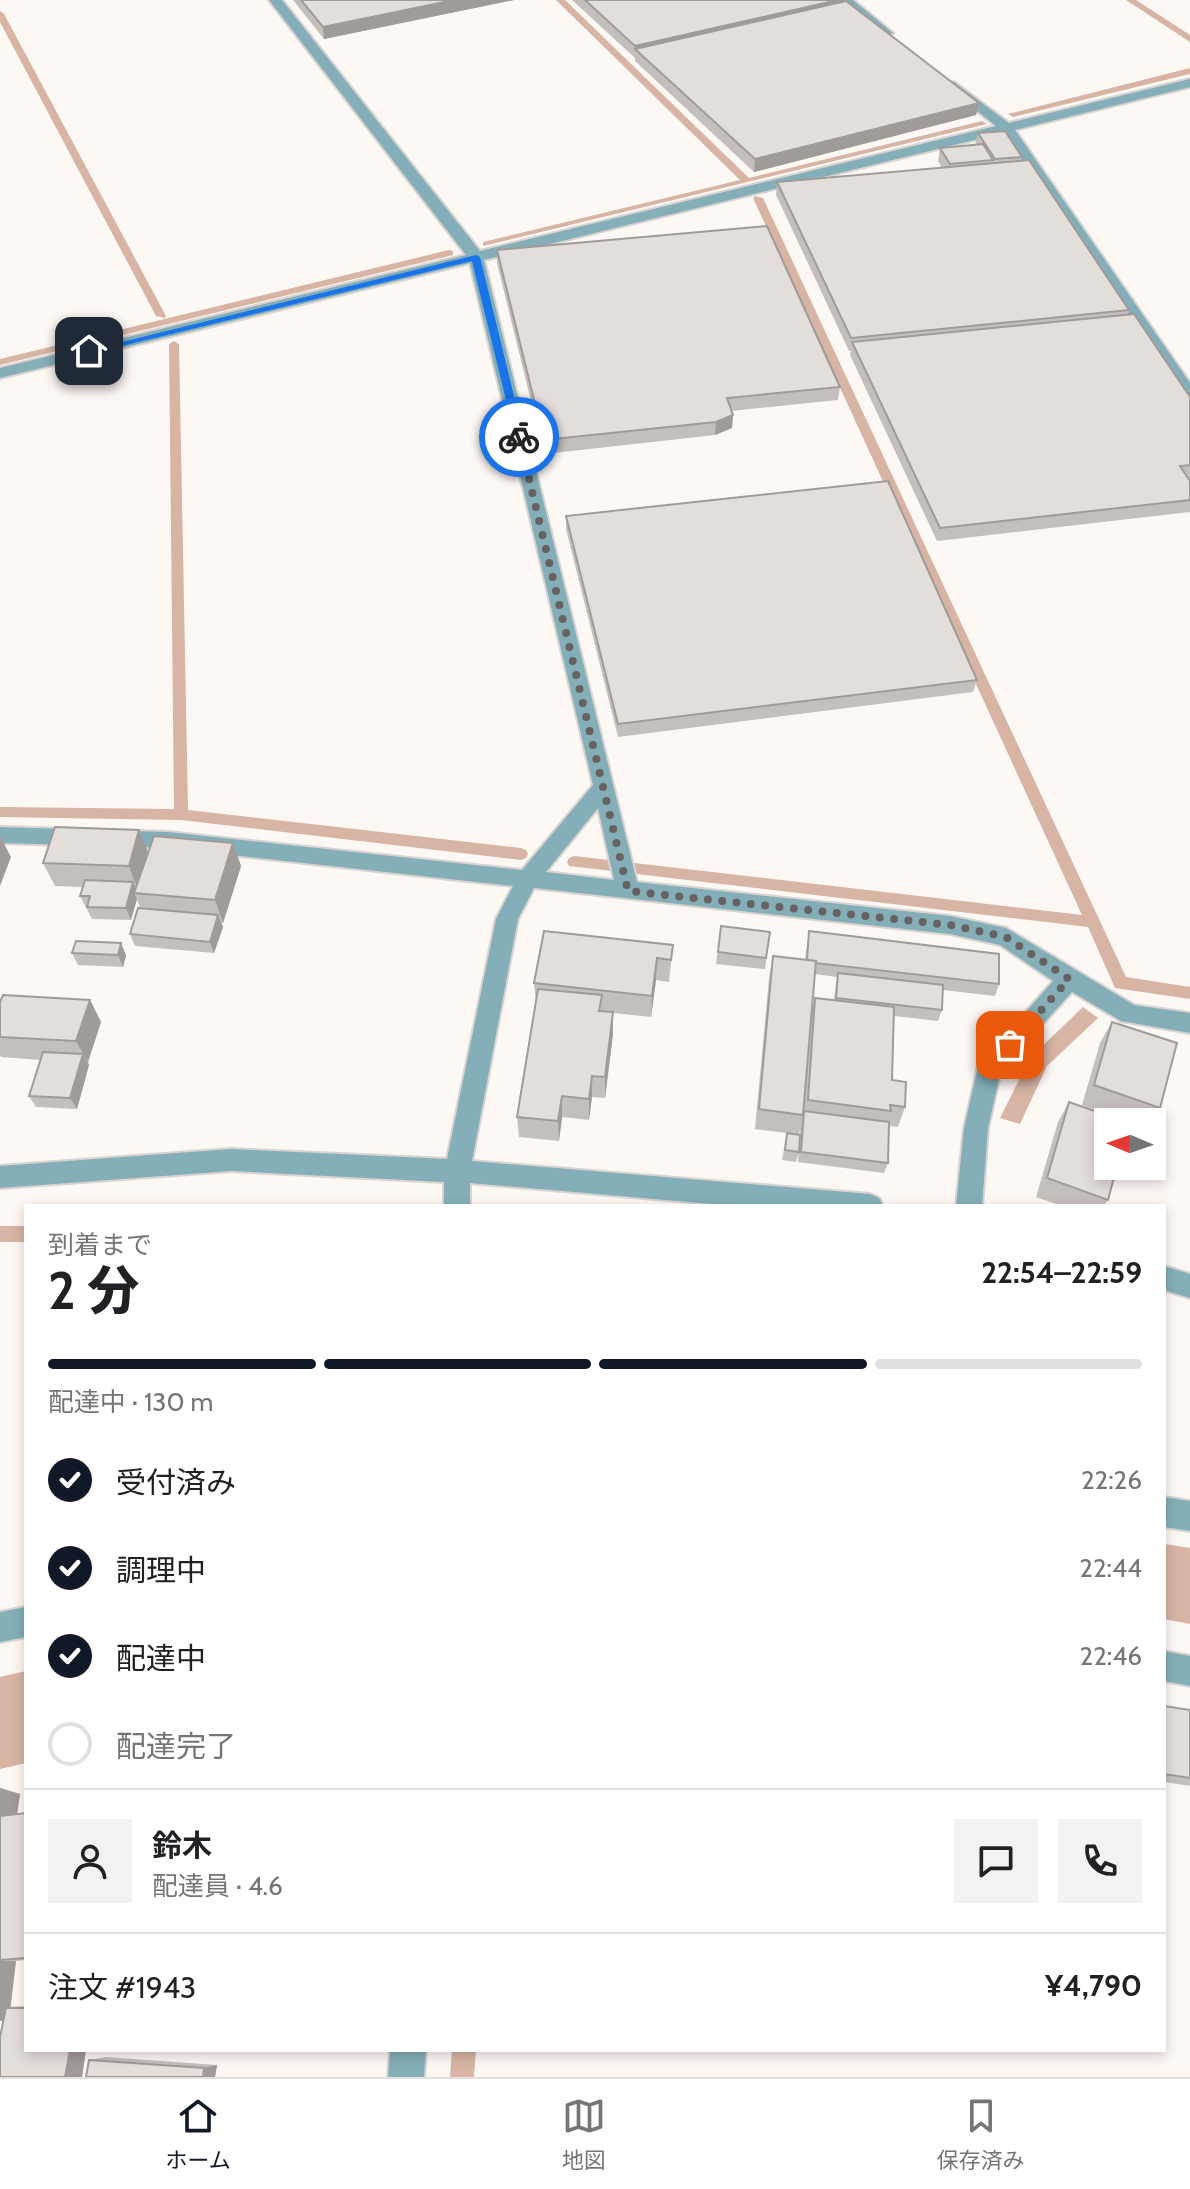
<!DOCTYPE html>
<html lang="ja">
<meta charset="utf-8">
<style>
:root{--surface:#fff;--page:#f2f2f2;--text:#202124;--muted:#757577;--line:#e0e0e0;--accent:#111827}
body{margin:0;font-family:Cabin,"Noto Sans JP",sans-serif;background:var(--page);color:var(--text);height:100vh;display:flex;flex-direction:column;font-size:30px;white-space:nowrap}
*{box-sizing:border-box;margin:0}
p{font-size:26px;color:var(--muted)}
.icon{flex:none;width:44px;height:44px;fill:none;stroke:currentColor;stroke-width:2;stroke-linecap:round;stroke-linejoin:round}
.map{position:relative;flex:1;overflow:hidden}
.sheet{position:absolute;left:24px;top:1204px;width:1142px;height:848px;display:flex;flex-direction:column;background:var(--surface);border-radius:0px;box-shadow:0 4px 12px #0003}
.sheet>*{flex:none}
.needle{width:52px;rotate:272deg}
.tools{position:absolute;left:1094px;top:1108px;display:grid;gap:16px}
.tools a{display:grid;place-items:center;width:72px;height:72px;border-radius:0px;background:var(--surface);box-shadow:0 4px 12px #0003;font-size:40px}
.pin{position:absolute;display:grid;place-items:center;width:68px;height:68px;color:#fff;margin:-34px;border-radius:16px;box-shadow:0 4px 12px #0006}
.courier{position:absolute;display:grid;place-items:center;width:80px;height:80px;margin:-40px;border:6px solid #1a73e8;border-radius:50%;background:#fff;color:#222;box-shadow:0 2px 10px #0007}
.headline em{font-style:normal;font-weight:800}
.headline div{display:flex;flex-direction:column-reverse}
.headline{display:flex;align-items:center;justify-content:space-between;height:136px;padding:0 24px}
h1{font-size:52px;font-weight:800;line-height:60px}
.bar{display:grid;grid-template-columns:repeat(4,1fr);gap:12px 8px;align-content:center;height:96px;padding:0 24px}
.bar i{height:10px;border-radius:6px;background:var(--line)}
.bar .selected{background:var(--accent)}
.bar p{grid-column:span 4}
.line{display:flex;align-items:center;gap:20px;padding:0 24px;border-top:2px solid var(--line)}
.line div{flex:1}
.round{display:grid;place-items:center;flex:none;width:84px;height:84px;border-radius:0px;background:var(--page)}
ol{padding:0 24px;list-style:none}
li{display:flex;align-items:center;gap:24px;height:88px}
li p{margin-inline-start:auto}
li .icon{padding:8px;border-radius:50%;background:var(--accent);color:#fff;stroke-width:4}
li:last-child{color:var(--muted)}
li i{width:44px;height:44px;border:4px solid var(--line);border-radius:50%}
.tab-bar{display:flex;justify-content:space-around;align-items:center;height:112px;border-top:2px solid var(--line);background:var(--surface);font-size:22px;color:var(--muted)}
.tab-bar a{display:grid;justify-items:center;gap:4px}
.tab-bar .selected{color:var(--accent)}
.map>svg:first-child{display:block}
.water{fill:#d7b4a4}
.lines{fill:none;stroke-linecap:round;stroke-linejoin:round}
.stream{fill:#d7b4a4;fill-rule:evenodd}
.minor-casing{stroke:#d9d3d1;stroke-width:4}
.minor{fill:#84afb8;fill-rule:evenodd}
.wall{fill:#c4bfbc;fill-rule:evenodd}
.shaded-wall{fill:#a09b99}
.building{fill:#e4dedb;stroke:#a09b99;stroke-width:2}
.route{fill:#1a73e8}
.done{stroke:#666261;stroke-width:8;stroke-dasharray:0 14.4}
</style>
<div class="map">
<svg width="1190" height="2077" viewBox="0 0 1190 2077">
<rect width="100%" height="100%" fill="#fef8f5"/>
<!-- water -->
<g class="water">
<path d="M1083 1007 1098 1018 1047 1066 1020 1124 1000 1118 1030 1058Z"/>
<path d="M1164 1544 1190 1548V1624L1164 1619Z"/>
<path d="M26 1671V1763L0 1769V1677Z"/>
</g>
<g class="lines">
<!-- stream -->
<g class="stream">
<path d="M556 0H565L749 178 982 121 987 124 483 246V242L740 180Z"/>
<path d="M1126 0H1136L1190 35V42Z"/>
<path d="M0 11 4 14 166 316 165 318 156 316 0 22Z"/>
<path d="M1190 68V74L1013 117 1008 114Z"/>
<path d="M755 196 763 198 1126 977 1190 987V999L1115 988 1088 927 569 866 567 862 569 858 574 856 1082 915 753 198Z"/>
<path d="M449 250 453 251V255L0 365V359Z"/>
<path d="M174 341 179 344 188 810 521 848 526 850 528 854 526 858 521 860 181 820 0 817V807L174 809 169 344Z"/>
<rect x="0" y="1226" width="26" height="16"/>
<path d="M452 2050H476L474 2077H450Z"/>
</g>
<defs>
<g id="minor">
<path d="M269 0H282L480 251 996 126 949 89V83L954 82 1009 123 1190 79V87L1015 130 1190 383V400L1184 399 1003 133 484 260 637 882 950 916 1006 928 1134 1005 1190 1013V1033L1121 1021 1072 992 1001 1070 988 1128 982 1206H956L964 1128 978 1066 1053 981 1000 945 950 934 534 888 518 919 472 1161 870 1194 879 1198 883 1206H734L470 1183V1206H444V1182L231 1171 0 1188V1166L231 1149 447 1159 496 919 513 886 168 848 0 843V827L168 832 522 870 593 785 470 263 0 378V368L466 255ZM598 808 614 880 546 872Z"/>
<path d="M839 0H853L893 33 882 36Z"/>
<path d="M1164 1266 1190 1274V1298L1164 1290Z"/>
<path d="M1164 1497 1190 1501V1531L1164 1527Z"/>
<path d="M26 1607V1637L0 1642V1612Z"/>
<path d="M1164 1651 1190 1656V1686L1164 1681Z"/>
<path d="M390 2050H426L424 2077H388Z"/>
</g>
</defs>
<!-- minor casing -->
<use href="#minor" class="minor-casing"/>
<!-- minor -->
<use href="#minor" class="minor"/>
</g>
<!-- wall -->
<g class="wall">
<path d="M293 0H514L324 39Z"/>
<path d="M572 0H848V3L979 103 976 115 754 172 635 61V58Z"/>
<path d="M978 133 1022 157 1021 160 1129 310 1128 315 1190 397V478H1188L1190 481V512L937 541 850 355 851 351H849L776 195 777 182 942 168 938 161 940 148 975 145Z"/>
<path d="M497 250 840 387 838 400 731 411 733 415 732 428 715 435 544 454 497 263Z"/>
<path d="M566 516 977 680 973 692 618 737 566 529Z"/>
<path d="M233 843 241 866 223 923H221L223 927 214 953 135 946 130 934 140 908 137 899 131 920 92 919 80 896 83 887 55 886 43 863Z"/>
<path d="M721 926 770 932 765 969 716 964Z"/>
<path d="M809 931 999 984 995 996 943 990 942 1010 938 1021 894 1016 892 1080 905 1107 898 1127 889 1126 888 1163 884 1173 798 1162 800 1128 799 1135V1152L796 1162 782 1160 787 1133 755 1129 769 978 773 956 805 959ZM815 974 837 977 834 1000 815 998 811 1014Z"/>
<path d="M673 945 669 982 656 980 651 1017 613 1013V1034L605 1098 592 1097 589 1120 562 1117 559 1141 519 1137 517 1117 536 1002 534 983Z"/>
<path d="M72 953 126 955 123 967 78 965Z"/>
<path d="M90 1000 101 1022 88 1062 89 1065 77 1109 36 1107 29 1096 41 1060 1 1057 0 1055V1002Z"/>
<path d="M1112 1022 1160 1108 1151 1122H1129L1082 1105 1100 1043Z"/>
<path d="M1069 1102 1108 1200 1104 1206H1062L1036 1197 1058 1122Z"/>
<path d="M1164 1706 1190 1710V1786L1164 1782Z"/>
<path d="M0 1788 20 1794 17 1814 26 1813V1960L16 1961 10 2007 26 2006V2050H86L82 2077H0L3 2021H0Z"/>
<path d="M106 2057 217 2065 215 2077H86L89 2060Z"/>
</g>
<!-- shaded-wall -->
<g class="shaded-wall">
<path d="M454 0H514L324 39 323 27Z"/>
<path d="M838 0H848L847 10 635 49V46Z"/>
<path d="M979 103 976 115 754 172 755 159Z"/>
<path d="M733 415 732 428 715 435 716 422Z"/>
<path d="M139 830 149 854 138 890 129 866Z"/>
<path d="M0 836 11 857 0 886Z"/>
<path d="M233 843 241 866 223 923 215 900Z"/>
<path d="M133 882 138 893H134L137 899 131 920 126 908Z"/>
<path d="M218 915 223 927 214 953 210 942Z"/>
<path d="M121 943 126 955 123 967 118 955Z"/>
<path d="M657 958 656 980 651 1017 652 996Z"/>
<path d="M90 1000 101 1022 88 1062 76 1041Z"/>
<path d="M613 1012V1034L605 1098V1077Z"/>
<path d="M83 1054 89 1065 77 1109 70 1098Z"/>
<path d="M592 1076V1097L589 1120V1099Z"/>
<path d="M562 1096V1117L559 1141 558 1121Z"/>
<path d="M0 1788 20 1794 16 1823 0 1819Z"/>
<path d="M0 1961H16L9 2020 0 2021Z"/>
<path d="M70 2050H86L82 2077H65Z"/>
<path d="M217 2065 215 2077H203L204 2068Z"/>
</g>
<!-- building -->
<g class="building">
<path d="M301 0H454L323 27Z"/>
<path d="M585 0H838L635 46Z"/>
<path d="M846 1 979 103 755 159 635 49Z"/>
<path d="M1005 131 1022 157 995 159 978 133Z"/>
<path d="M983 144 993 160 950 164 940 148Z"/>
<path d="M1029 160 1129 310 851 338 777 182Z"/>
<path d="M767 226 840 387 727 398 733 415 716 422 544 440 497 250Z"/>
<path d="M1134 314 1190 397V465L1180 466 1190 481V500L940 528 852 342Z"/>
<path d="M888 481 977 680 618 724 566 516Z"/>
<path d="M55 827 139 830 129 866 43 863Z"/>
<path d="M154 836 233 843 215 900 134 893Z"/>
<path d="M85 880 133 882 126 908 87 907 90 896H80Z"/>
<path d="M138 908 218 915 210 942 130 934Z"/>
<path d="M721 926 770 932 766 958 718 952Z"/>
<path d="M544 931 673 945 671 960 657 958 652 996 534 983Z"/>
<path d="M809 931 999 954V984L815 963 816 961 807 960Z"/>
<path d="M76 941 121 943 118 955 72 953Z"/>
<path d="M773 956 816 961 803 1115 759 1109Z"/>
<path d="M838 973 943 985 942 1010 836 998Z"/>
<path d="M538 989 602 995 599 1011 613 1012 605 1077 592 1076 589 1099 562 1096 558 1121 517 1117Z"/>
<path d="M3 995 90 1000 76 1041 0 1037V1002Z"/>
<path d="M815 998 894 1007 892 1080 906 1082 905 1107 890 1105 891 1111 808 1100Z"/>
<path d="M1112 1022 1177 1043 1160 1108 1094 1085Z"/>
<path d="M43 1052 83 1054 70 1098 29 1096Z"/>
<path d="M1069 1102 1126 1122H1108V1166H1117L1108 1200 1047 1178Z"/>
<path d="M804 1111 889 1122 888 1163 801 1152Z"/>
<path d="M787 1133 800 1135 799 1152 785 1150Z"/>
<path d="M1164 1706 1190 1710V1778L1164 1774Z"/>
<path d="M26 1813V1958L0 1960V1816Z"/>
<path d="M6 2008H26V2050H70L65 2077H0V2037Z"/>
<path d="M89 2060 204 2068 203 2077H86Z"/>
</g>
<!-- route -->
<path class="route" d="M476 255 480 257 524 437 519 440 515 437 472 261 89 354 85 351Z"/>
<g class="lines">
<!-- done -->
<path class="done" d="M519 437 628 891 950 925 1006 937 1069 979 1010 1045"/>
</g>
</svg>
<div class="tools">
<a><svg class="needle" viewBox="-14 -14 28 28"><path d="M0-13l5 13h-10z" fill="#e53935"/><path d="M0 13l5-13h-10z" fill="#757577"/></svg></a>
</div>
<div class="pin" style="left:1010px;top:1045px;background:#ea580c"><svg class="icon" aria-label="bag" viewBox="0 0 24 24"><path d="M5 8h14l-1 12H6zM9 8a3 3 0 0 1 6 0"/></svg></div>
<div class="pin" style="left:89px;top:351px;background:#1f2937"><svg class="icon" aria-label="home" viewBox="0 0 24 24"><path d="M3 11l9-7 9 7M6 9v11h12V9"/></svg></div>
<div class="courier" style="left:519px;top:437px"><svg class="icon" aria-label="bike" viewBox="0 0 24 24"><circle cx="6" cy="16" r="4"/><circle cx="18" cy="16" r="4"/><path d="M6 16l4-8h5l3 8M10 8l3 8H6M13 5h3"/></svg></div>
<section class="sheet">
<div class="headline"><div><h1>2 分</h1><p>到着まで</p></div><em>22:54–22:59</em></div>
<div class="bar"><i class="selected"></i><i class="selected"></i><i class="selected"></i><i></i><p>配達中 · 130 m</p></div>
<ol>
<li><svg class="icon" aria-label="check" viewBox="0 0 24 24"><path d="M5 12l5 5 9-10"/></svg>受付済み<p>22:26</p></li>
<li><svg class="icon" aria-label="check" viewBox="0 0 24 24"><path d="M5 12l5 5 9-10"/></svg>調理中<p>22:44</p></li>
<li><svg class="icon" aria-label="check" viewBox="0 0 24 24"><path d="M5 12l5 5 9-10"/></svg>配達中<p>22:46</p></li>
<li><i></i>配達完了</li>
</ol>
<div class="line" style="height:144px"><a class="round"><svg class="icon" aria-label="person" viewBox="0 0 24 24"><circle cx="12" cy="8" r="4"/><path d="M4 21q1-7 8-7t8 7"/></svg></a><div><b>鈴木</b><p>配達員 · 4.6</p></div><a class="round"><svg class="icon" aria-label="chat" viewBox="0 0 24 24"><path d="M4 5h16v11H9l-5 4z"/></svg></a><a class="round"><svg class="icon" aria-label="phone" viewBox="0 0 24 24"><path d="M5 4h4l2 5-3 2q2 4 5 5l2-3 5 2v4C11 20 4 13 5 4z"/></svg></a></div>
<div class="line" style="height:104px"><div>注文 #1943</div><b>¥4,790</b></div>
</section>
</div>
<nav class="tab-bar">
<a class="selected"><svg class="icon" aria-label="home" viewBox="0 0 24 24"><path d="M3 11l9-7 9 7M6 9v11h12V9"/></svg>ホーム</a>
<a><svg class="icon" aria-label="map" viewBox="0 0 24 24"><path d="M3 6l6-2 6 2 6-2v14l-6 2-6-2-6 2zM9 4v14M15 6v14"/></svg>地図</a>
<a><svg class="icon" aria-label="saved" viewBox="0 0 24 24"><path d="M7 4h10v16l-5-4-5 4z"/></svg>保存済み</a>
</nav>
